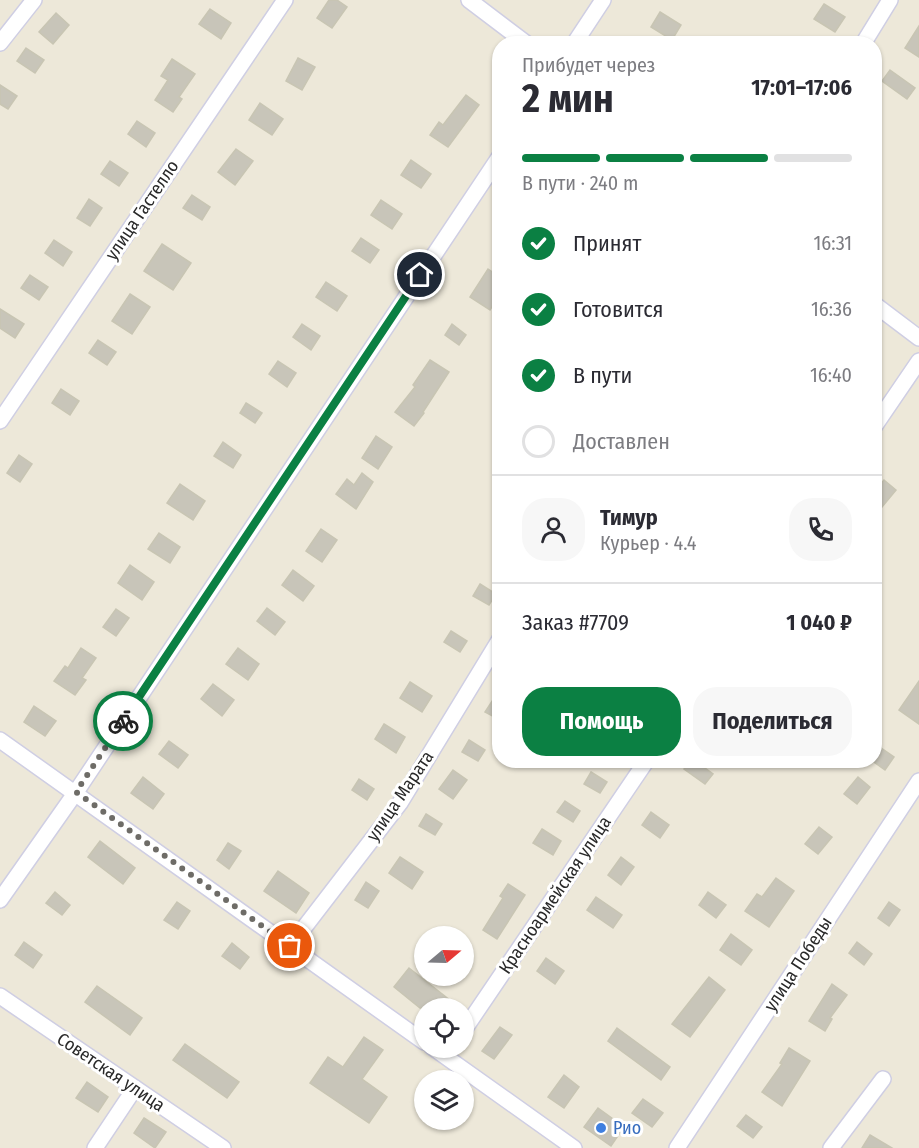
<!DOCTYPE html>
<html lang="ru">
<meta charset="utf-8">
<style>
:root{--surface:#fff;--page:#f7f7f7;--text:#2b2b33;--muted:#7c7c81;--line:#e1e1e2;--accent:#0b8043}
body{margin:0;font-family:"Fira Sans Condensed",sans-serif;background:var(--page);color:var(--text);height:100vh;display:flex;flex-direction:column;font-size:22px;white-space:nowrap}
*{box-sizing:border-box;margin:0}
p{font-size:20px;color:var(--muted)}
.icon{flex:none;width:33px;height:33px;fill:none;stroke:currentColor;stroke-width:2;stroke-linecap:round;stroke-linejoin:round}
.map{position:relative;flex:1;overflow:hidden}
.panel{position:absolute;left:492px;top:36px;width:390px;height:732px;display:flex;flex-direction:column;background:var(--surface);border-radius:24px;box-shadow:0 2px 4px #0004}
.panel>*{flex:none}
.needle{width:39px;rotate:71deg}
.buttons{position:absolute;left:414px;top:926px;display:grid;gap:12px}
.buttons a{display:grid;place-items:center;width:60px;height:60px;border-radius:50%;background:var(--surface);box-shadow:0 2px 4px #0004;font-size:30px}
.pin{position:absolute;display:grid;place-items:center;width:51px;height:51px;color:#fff;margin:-26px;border:3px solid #fff;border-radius:50%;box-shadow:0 2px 6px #0007}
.courier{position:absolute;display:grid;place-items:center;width:60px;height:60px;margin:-30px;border:4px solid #0b8043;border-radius:50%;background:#fff;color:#222;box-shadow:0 2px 8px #0007}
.head em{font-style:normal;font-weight:700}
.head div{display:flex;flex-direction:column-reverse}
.head{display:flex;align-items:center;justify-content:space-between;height:102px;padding:0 30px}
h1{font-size:39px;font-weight:700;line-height:45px}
.bar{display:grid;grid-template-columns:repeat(4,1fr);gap:9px 6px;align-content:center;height:72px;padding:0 30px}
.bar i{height:8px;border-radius:4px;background:var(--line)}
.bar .active{background:var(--accent)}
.bar p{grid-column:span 4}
.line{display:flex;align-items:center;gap:15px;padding:0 30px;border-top:2px solid var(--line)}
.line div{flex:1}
.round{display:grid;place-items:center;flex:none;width:63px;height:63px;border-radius:24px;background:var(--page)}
ol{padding:0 30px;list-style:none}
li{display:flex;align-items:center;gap:18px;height:66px}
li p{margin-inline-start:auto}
li .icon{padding:6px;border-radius:50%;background:var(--accent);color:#fff;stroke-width:4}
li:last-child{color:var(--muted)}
li i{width:33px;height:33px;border:3px solid var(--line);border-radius:50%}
.cta{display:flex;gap:12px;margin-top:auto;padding:12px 30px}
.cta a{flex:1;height:69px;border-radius:24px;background:var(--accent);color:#fff;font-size:24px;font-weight:700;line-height:69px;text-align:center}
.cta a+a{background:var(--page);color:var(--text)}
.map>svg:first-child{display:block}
.building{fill:#c8c5b9;stroke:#c8c5b3;stroke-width:1.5}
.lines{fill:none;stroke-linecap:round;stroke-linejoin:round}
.minor-casing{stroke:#cfcee3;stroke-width:18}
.minor{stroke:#fff;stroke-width:15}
.done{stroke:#6e6c67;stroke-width:6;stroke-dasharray:0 10.8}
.route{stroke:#0b8043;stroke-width:8}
.shop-dot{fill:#3f7fe0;stroke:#fff;stroke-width:2}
.labels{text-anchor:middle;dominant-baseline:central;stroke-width:6;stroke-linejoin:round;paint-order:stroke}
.street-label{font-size:18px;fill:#292929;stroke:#fff}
.shop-label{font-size:18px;fill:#366cbe;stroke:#fff;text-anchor:start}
</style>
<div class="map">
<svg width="919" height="1148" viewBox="0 0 919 1148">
<rect width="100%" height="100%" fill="#ede8d9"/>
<!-- building -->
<g class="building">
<path d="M329 0H337L347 7 332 28 317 18Z"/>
<path d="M824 4 845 17 835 32 814 19Z"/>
<path d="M210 9 231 23 221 39 199 24Z"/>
<path d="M660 12 681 25 672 40 651 27Z"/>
<path d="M56 13 69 25 53 44 39 32Z"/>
<path d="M919 26V57L905 48Z"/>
<path d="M26 48 44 60 35 73 17 61Z"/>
<path d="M298 58 315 67 302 90 286 81Z"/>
<path d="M172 59 195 74 179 97 182 99 173 112 155 100 168 80 161 76Z"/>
<path d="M890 70 915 88 907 99 882 81Z"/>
<path d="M0 85 17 96 8 109 0 104Z"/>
<path d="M466 95 479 105 448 147 430 135 439 122 443 125Z"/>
<path d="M260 103 283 119 272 135 249 120Z"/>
<path d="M137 121 155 133 146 147 128 134Z"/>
<path d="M236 149 253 161 235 185 218 172Z"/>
<path d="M411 160 431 174 421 188 401 175Z"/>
<path d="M110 161 128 173 119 186 101 174Z"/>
<path d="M192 195 210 207 202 220 183 208Z"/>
<path d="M89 199 102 208 90 226 77 218Z"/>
<path d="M381 200 402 214 392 229 371 215Z"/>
<path d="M361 238 379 250 370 263 352 251Z"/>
<path d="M54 240 72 252 63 266 45 253Z"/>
<path d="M162 244 191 263 173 290 144 271Z"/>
<path d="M488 269 500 277V294L490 310 470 297Z"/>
<path d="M30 275 48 287 39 300 21 288Z"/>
<path d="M326 282 347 296 337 311 316 297Z"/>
<path d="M130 294 150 307 132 334 112 321Z"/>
<path d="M0 309 24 324 15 338 0 328Z"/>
<path d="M302 324 320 336 311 350 293 337Z"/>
<path d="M452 324 466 335 459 345 445 335Z"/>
<path d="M98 340 116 352 107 365 89 353Z"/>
<path d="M430 360 449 372 423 412 424 413 414 426 395 412 415 387 413 385Z"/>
<path d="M278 361 296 373 287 387 269 374Z"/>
<path d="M61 389 79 401 70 415 52 403Z"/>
<path d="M246 403 262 413 255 423 240 413Z"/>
<path d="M376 436 392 447 378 469 362 458Z"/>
<path d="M223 442 241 455 233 468 214 456Z"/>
<path d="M19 455 32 464 20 482 7 473Z"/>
<path d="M362 473 373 482 356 509 336 494 347 479 354 485Z"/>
<path d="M884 480 896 490 882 507 874 501V492Z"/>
<path d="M180 484 205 501 193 520 167 503Z"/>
<path d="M321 529 337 540 322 562 306 551Z"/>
<path d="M159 533 180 547 170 563 148 549Z"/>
<path d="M130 565 154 582 142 600 118 583Z"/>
<path d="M293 570 314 586 303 601 282 585Z"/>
<path d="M480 584 496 594 489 605 473 596Z"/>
<path d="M267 608 285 622 275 635 257 621Z"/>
<path d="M116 609 129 618 116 636 103 627Z"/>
<path d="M451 631 467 641 460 652 444 642Z"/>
<path d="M81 648 96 658 82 678 86 680 75 695 54 681 65 666 68 668Z"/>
<path d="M238 648 259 664 248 680 226 664Z"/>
<path d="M919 681V724L899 710Z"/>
<path d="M410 682 432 696 422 712 400 698Z"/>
<path d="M213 684 234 700 222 716 201 699Z"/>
<path d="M500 689V720L485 712Z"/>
<path d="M34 706 56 721 45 736 24 722Z"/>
<path d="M384 724 405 737 396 753 375 739Z"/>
<path d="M469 740 485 750 478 761 462 752Z"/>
<path d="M169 741 188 755 178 768 159 754Z"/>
<path d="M874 743 894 757 885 770 874 762Z"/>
<path d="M690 760H694L713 774 705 784 684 769Z"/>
<path d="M453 770 467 780 453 799 439 789Z"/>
<path d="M591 772 607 782 600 793 584 784Z"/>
<path d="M143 777 164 794 153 809 131 793Z"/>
<path d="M858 777 870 787 857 804 844 794Z"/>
<path d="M359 779 374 789 367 800 352 790Z"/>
<path d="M565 801 580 811 573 822 557 812Z"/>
<path d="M651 812 669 825 660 838 642 825Z"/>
<path d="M426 814 442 824 435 835 419 826Z"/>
<path d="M819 827 832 837 818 854 805 844Z"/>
<path d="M542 829 561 841 553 855 533 843Z"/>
<path d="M100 841 135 868 123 884 88 857Z"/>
<path d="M228 843 241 851 229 869 217 860Z"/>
<path d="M400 857 423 872 412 889 389 873Z"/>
<path d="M621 857 634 867 621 885 608 875Z"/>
<path d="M278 871 309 893 296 913 264 891Z"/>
<path d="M776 878 794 891 769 927 745 911 757 894 762 897Z"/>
<path d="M366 882 379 891 368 908 355 900Z"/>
<path d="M508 884 525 895 497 939 483 930 503 898 500 896Z"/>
<path d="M55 892 70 905 62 915 46 903Z"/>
<path d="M708 892 726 905 716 918 699 905Z"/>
<path d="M596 897 622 915 613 928 587 910Z"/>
<path d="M177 902 190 911 178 929 164 920Z"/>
<path d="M889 902 900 910 889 926 878 918Z"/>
<path d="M731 934 752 950 741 965 720 950Z"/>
<path d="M24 942 42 955 33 968 15 955Z"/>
<path d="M857 942 872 954 864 965 849 953Z"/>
<path d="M232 943 249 957 240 969 222 956Z"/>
<path d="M546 958 564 971 555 984 537 971Z"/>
<path d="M409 968 460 1008H420L394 987Z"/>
<path d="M709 977 725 990 690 1037 672 1024Z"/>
<path d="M832 984 847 995 830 1018 832 1019 825 1031 809 1021Z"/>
<path d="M97 986 142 1018 130 1035 85 1002Z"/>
<path d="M500 1027 512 1035 494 1059 482 1051Z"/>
<path d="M617 1028 670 1067 661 1080 608 1041Z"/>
<path d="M364 1037 383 1050 362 1079 387 1097 369 1123 310 1083 328 1057 343 1067Z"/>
<path d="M185 1044 239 1082 227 1098 173 1060Z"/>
<path d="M789 1048 810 1061 782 1106 762 1092 782 1064 780 1063Z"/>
<path d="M564 1075 579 1087 564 1108 548 1097Z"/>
<path d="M87 1082 108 1097 98 1112 76 1098Z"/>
<path d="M643 1099 663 1113 652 1127 632 1113Z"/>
<path d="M598 1108 624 1127 611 1146 584 1127Z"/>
<path d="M746 1115 762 1127 753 1138 737 1126Z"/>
<path d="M144 1118 166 1132 155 1148 134 1133Z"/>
<path d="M870 1135 892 1148H862Z"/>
</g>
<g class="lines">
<defs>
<g id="minor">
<path d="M469 0 527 44"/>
<path d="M0 43 34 0"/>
<path d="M574 44 603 0"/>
<path d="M863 44 890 0"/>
<path d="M874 304 919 338"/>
<path d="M0 421 285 0"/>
<path d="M874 427 919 361"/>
<path d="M0 740 424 1042"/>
<path d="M0 900 76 792 500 156"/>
<path d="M290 946 400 803 500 639"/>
<path d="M0 996 223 1148"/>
<path d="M464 1030 647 760"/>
<path d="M432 1047 574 1148"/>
<path d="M95 1148 135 1088"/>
<path d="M677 1148 919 781"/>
<path d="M831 1148 883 1079"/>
</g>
</defs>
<!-- minor casing -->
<use href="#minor" class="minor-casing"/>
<!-- minor -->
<use href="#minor" class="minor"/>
</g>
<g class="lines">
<!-- done -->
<path class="done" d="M123 721 76 792 290 946"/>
<!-- route -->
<path class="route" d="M123 721 420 275"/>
</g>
<!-- markers -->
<circle class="shop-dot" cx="601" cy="1128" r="6"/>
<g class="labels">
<!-- street labels -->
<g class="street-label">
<text transform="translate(142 210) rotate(-56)">улица Гастелло</text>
<text transform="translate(400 796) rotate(-56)">улица Марата</text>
<text transform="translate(555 895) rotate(-56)">Красноармейская улица</text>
<text transform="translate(798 964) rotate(-57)">улица Победы</text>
<text transform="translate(111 1072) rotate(34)">Советская улица</text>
</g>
<!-- shop labels -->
<g class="shop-label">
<text x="613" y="1128">Рио</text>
</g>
</g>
</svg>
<div class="buttons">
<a><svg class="needle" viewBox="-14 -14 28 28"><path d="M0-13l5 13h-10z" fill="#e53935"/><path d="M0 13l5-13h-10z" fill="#7c7c81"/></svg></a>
<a><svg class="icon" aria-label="locate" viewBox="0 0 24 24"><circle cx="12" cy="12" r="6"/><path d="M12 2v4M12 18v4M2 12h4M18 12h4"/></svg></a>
<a><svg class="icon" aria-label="layers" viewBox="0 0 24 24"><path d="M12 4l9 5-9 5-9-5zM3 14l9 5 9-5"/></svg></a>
</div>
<div class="pin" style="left:290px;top:946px;background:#ea580c"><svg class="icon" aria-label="bag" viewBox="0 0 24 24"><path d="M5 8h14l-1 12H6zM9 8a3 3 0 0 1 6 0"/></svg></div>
<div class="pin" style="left:420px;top:275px;background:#1f2937"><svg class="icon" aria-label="home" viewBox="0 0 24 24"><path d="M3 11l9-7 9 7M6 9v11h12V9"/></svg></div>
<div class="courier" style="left:123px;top:721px"><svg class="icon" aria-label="bike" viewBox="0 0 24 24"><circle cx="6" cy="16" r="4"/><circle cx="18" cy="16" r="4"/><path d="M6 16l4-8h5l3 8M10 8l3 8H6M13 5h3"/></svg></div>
<section class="panel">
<div class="head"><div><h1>2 мин</h1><p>Прибудет через</p></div><em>17:01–17:06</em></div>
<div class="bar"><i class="active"></i><i class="active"></i><i class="active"></i><i></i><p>В пути · 240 m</p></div>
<ol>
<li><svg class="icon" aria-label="check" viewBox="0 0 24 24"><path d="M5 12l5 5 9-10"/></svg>Принят<p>16:31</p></li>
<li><svg class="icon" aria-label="check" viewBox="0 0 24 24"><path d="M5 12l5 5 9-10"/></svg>Готовится<p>16:36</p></li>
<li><svg class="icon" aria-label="check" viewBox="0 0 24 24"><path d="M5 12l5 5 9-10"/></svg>В пути<p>16:40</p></li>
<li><i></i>Доставлен</li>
</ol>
<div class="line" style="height:108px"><a class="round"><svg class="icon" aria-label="person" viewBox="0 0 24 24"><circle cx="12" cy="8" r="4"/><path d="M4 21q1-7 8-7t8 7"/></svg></a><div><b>Тимур</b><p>Курьер · 4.4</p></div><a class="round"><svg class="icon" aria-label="phone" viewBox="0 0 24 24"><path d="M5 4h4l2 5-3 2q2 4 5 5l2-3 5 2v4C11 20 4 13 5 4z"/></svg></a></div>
<div class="line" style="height:78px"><div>Заказ #7709</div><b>1 040 ₽</b></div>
<div class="cta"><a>Помощь</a><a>Поделиться</a></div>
</section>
</div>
